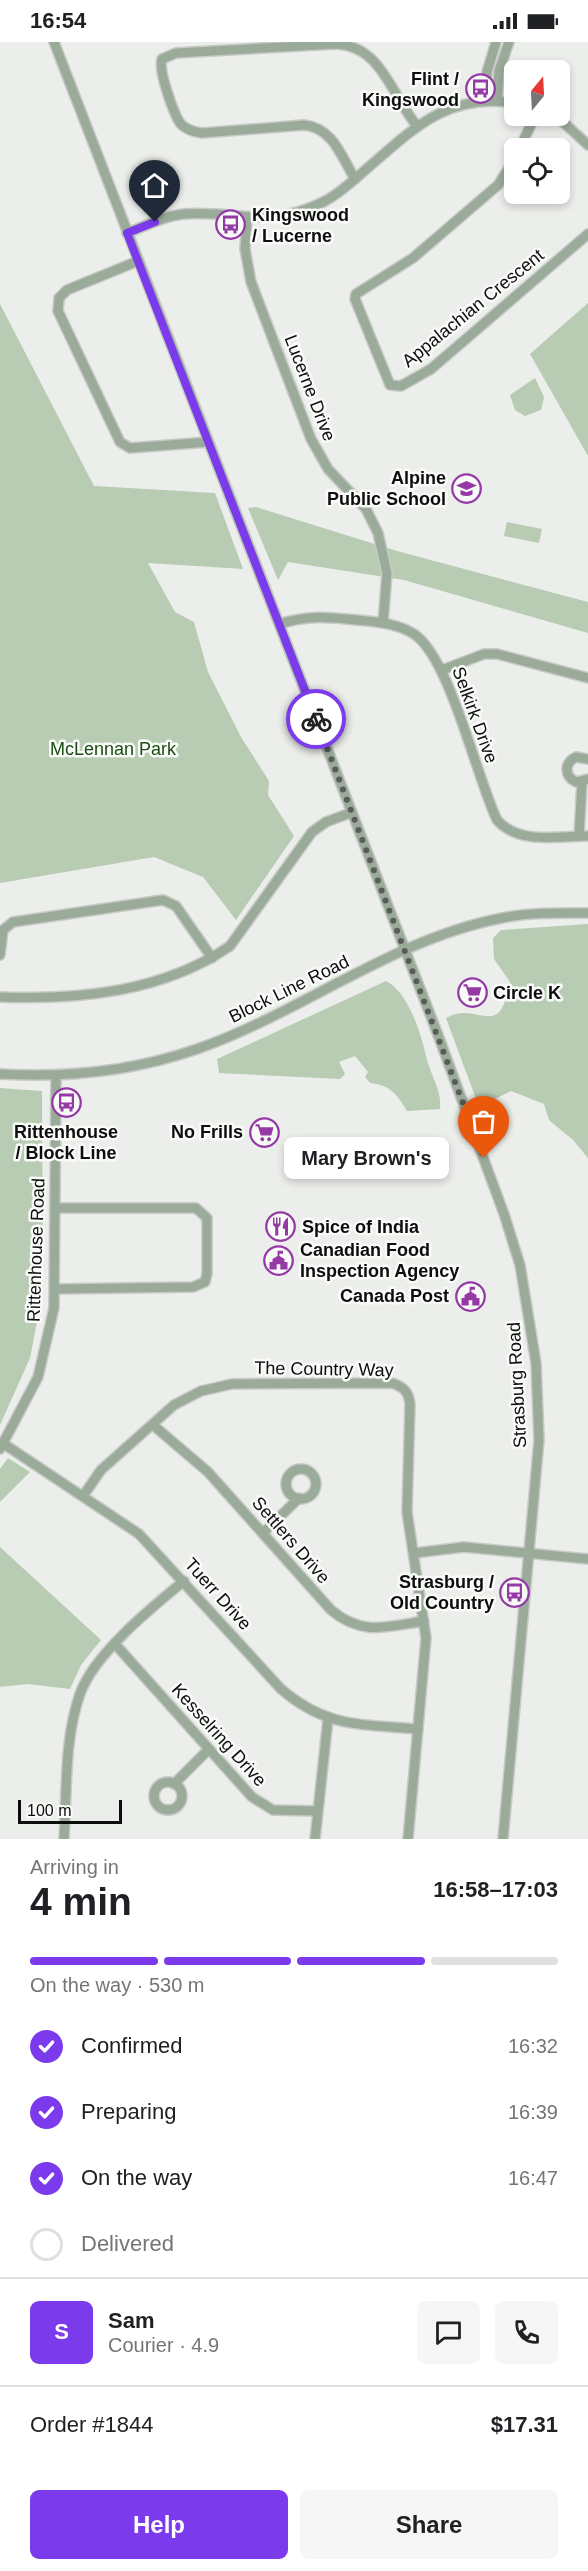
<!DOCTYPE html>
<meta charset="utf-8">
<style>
:root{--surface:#fff;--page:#f6f6f6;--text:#202124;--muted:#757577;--line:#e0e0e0;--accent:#7c3aed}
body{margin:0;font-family:Arial,sans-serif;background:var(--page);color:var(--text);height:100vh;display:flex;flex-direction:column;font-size:22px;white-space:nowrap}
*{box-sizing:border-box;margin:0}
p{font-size:20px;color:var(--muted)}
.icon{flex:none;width:33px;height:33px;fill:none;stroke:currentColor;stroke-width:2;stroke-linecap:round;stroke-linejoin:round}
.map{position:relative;height:1797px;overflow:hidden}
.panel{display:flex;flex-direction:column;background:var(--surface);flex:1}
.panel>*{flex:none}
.needle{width:39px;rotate:18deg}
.tools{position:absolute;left:504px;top:18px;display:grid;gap:12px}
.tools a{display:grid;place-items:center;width:66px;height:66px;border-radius:9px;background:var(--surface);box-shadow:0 3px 9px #0003;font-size:30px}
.scale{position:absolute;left:18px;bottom:15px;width:104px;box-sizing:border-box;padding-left:6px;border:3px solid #0c0d0c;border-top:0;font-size:16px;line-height:21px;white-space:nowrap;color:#0c0d0c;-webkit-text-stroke:4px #f9fbf8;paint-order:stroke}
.pin{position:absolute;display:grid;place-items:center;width:51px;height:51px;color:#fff;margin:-62px -26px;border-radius:50% 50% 50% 0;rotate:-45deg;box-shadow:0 0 6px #0007}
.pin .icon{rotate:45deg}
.courier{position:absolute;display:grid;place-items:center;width:60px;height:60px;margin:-30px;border:4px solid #7c3aed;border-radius:50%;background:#fff;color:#222;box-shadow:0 2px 8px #0007}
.bubble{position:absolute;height:42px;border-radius:9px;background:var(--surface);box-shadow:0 3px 9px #0003;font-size:20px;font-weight:700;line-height:42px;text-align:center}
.summary em{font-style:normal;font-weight:700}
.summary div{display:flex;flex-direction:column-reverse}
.summary{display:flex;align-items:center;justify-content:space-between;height:102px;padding:0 30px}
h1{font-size:39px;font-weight:700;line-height:45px}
.bar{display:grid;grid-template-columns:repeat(4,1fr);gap:9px 6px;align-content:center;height:72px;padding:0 30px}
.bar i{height:8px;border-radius:4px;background:var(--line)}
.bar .selected{background:var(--accent)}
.bar p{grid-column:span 4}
.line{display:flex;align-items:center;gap:15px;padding:0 30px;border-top:2px solid var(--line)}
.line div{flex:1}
.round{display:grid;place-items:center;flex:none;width:63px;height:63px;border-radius:9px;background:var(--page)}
ol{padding:0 30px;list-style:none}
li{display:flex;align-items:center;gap:18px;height:66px}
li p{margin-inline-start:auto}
li .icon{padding:6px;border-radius:50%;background:var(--accent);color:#fff;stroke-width:4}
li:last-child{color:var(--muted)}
li i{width:33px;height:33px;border:3px solid var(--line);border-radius:50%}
.button{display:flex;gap:12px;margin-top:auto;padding:12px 30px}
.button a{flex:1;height:69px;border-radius:9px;background:var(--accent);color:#fff;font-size:24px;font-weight:700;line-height:69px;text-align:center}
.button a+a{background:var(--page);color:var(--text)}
.status{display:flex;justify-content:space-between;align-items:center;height:42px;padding:0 30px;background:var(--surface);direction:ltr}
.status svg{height:16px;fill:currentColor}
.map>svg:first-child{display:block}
.green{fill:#b7ccb3}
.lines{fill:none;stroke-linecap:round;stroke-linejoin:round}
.minor-casing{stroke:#c8cac7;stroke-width:12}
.minor{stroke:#9bab99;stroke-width:9}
.done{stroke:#5a5c5a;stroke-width:6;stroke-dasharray:0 10.8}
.route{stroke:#7c3aed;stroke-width:8}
.labels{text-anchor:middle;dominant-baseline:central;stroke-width:5;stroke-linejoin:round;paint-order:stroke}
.poi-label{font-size:18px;font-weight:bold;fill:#0c0d0c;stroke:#f9fbf8;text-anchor:end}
.street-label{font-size:18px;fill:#0c0d0c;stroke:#f9fbf8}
.park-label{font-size:18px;fill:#1c4b14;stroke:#f9fbf8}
</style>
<div class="status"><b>16:54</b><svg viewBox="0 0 49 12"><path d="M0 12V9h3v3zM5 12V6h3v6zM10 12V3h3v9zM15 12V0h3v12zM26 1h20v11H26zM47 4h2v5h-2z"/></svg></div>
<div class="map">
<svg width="588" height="1797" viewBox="0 0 588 1797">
<rect width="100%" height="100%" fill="#eceeeb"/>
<!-- green -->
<g class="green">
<path d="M588 261V414L530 312Z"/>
<path d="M0 262 94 444 215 451 243 527 148 521 175 570 194 580 208 630 241 695 269 739 268 753 294 794 236 878 203 835 154 815 0 841Z"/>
<path d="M535 336 544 355 541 368 525 374 515 368 510 353Z"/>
<path d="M256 465 397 509 588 560V591L404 538 288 520 278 538 248 466Z"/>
<path d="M507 480 542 487 539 501 504 494Z"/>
<path d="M588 882V1116L573 1098 549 1078 544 1062 511 1049 479 1065 446 976C478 957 499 1002 510 940L494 917 493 896 501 888Z"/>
<path d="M386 939C409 950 422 995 427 1018 432 1036 442 1049 440 1067L407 1069C397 1052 390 1043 370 1041L365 1035 368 1030 355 1014 339 1020 345 1032 340 1037 219 1031 217 1017Z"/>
<path d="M0 1046 42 1049 43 1249 30 1316 0 1383Z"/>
<path d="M8 1416 30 1430 0 1460V1427Z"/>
<path d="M0 1505 101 1598 81 1623 70 1647 28 1642 0 1645Z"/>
</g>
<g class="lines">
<defs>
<g id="minor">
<path d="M54 0 438 993 504 1172 520 1223 536 1321 539 1398 503 1797"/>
<path d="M497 58 499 29 509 0"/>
<path d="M485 59 487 30 496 0"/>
<path d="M549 74 563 80 588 103"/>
<path d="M520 106 535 74"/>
<path d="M514 118 498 143 413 216 356 252 355 257 390 343 401 344 431 327 588 192"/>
<path d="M355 137C341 114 333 86 304 83L202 91C194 90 185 87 180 81 173 70 158 28 162 17L176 11 336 2C382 4 391 53 417 84"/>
<path d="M247 177 245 207 251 240 311 397 328 427 366 467 378 491 387 531 383 581"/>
<path d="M127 191C145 184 164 174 184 172 239 168 266 188 323 160 338 153 350 141 363 130 411 89 446 50 514 61"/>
<path d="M138 219 67 248 59 256 58 269 120 400 130 406 208 400"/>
<path d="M280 582C306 573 330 575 357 578 376 580 396 581 414 592 450 616 476 734 497 778 519 803 558 794 588 794"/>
<path d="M442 628 484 612H497L588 636"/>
<path d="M588 717 576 715C564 721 564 734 576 740L588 737"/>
<path d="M579 794 582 740"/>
<path d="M0 913 3 888 13 880 163 858 176 864 212 916"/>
<path d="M0 955C79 958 163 950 230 904L312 790 326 780 350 771"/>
<path d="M0 1032C67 1036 134 1029 197 1007 301 971 392 897 502 876 530 870 559 871 588 871"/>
<path d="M55 1247 193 1245 205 1240 207 1232V1176L196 1166H56"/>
<path d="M153 1383 208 1430 331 1568C362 1594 386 1585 424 1579"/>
<path d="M4 1402 139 1492 281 1647C326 1686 361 1682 418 1687"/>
<path d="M0 1407 38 1335 54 1266 56 1034"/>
<circle cx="301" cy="1442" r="15"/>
<path d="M83 1454 101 1428 174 1363 201 1349 232 1342 392 1341C404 1345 409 1350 410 1363L407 1470 426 1596 408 1797"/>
<path d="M264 1490 299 1456"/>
<path d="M415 1511 464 1505 588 1517"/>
<path d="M115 1602 252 1755 273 1768 317 1769"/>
<circle cx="168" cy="1754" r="14"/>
<path d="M174 1742 209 1707"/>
<path d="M64 1797C67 1750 64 1697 80 1652 94 1612 151 1566 184 1539"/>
<path d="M315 1797 328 1677"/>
</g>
</defs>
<!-- minor casing -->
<use href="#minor" class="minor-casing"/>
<!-- minor -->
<use href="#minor" class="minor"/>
</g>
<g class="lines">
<!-- done -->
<path class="done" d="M316 677 484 1116"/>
<!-- route -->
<path class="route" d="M155 180 127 191 316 677"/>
</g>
<!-- icons -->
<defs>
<symbol id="bus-ring" viewBox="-11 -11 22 22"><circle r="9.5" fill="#f9fbf8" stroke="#9439a5" stroke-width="1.5"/><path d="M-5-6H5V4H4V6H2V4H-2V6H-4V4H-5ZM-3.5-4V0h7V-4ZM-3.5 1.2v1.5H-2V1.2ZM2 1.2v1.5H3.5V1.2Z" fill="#9439a5"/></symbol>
<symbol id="school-ring" viewBox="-11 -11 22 22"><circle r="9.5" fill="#f9fbf8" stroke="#9439a5" stroke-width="1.5"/><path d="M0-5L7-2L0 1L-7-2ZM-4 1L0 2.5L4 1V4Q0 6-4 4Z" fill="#9439a5"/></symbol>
<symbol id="supermarket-ring" viewBox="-11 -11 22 22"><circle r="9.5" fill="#f9fbf8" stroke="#9439a5" stroke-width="1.5"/><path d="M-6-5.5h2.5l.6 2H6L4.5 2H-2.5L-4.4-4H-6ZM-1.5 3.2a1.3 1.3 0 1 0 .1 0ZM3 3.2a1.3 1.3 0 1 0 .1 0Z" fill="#9439a5"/></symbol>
<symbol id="restaurant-ring" viewBox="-11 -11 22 22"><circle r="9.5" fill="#f9fbf8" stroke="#9439a5" stroke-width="1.5"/><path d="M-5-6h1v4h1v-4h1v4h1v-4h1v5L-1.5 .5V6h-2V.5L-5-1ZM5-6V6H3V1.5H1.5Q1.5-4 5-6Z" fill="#9439a5"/></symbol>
<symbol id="civic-ring" viewBox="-11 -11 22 22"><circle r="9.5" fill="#f9fbf8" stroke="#9439a5" stroke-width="1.5"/><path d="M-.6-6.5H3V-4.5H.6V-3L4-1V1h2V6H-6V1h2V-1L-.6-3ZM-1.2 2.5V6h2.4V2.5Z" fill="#9439a5"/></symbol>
</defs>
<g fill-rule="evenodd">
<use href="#bus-ring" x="464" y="30" width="33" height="33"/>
<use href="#bus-ring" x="214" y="166" width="33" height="33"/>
<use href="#school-ring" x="450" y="430" width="33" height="33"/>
<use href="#supermarket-ring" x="456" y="934" width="33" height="33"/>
<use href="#bus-ring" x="50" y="1044" width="33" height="33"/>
<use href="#supermarket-ring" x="248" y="1074" width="33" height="33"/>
<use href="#restaurant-ring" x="264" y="1168" width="33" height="33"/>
<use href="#civic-ring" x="262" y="1202" width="33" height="33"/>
<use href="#civic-ring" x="454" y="1238" width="33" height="33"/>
<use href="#bus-ring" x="498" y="1534" width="33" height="33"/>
</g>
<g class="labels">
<!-- poi labels -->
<g class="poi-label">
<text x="459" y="37">Flint /<tspan x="459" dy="21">Kingswood</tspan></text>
<text x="252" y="173" text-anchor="start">Kingswood<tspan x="252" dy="21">/ Lucerne</tspan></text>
<text x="446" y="436">Alpine<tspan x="446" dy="21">Public School</tspan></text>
<text x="493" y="951" text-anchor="start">Circle K</text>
<text x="66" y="1090" text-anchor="middle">Rittenhouse<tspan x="66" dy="21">/ Block Line</tspan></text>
<text x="243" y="1090">No Frills</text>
<text x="302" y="1185" text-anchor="start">Spice of India</text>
<text x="300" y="1208" text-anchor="start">Canadian Food<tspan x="300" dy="21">Inspection Agency</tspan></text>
<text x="449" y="1254">Canada Post</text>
<text x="494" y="1540">Strasburg /<tspan x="494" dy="21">Old Country</tspan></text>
</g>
<!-- street labels -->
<g class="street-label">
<text transform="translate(473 266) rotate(-39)">Appalachian Crescent</text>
<text transform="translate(310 346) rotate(69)">Lucerne Drive</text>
<text transform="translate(475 673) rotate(70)">Selkirk Drive</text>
<text transform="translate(289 947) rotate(-26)">Block Line Road</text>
<text transform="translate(36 1208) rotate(-88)">Rittenhouse Road</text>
<text transform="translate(324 1327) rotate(1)">The Country Way</text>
<text transform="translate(517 1343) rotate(-93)">Strasburg Road</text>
<text transform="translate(291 1498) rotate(49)">Settlers Drive</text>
<text transform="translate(218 1552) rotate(48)">Tuerr Drive</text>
<text transform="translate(219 1693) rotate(48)">Kesselring Drive</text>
</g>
<!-- park labels -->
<g class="park-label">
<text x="113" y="707">McLennan Park</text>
</g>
</g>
</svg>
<div class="tools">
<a><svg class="needle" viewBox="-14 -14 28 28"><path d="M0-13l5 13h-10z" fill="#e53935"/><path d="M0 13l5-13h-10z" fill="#757577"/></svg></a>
<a><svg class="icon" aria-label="locate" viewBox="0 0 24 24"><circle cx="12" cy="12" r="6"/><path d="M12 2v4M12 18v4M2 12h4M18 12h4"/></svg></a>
</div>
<div class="scale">100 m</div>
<div class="pin" style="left:484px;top:1116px;background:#ea580c"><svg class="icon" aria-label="bag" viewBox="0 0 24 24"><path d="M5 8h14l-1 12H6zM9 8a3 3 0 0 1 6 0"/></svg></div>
<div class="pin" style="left:155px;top:180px;background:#1f2937"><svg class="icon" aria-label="home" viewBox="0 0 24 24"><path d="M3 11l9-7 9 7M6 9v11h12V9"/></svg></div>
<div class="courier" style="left:316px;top:677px"><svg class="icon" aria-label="bike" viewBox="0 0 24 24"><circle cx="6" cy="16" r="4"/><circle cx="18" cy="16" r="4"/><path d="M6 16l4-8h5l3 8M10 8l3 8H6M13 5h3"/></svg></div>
<div class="bubble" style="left:284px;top:1095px;width:165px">Mary Brown's</div>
</div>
<section class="panel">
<div class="summary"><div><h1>4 min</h1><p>Arriving in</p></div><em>16:58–17:03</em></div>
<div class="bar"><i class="selected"></i><i class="selected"></i><i class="selected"></i><i></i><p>On the way · 530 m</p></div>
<ol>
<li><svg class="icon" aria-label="check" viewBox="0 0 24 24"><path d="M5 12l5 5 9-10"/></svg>Confirmed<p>16:32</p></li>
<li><svg class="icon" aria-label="check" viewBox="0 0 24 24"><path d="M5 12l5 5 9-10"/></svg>Preparing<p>16:39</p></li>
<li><svg class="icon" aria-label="check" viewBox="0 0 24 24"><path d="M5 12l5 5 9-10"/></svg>On the way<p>16:47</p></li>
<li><i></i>Delivered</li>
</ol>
<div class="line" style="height:108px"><b class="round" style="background:var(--accent);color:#fff">S</b><div><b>Sam</b><p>Courier · 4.9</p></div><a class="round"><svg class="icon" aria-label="chat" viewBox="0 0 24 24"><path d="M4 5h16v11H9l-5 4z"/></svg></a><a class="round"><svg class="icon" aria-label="phone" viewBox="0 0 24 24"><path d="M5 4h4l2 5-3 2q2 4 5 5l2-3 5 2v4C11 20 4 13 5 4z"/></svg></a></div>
<div class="line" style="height:78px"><div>Order #1844</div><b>$17.31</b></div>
<div class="button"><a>Help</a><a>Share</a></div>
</section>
